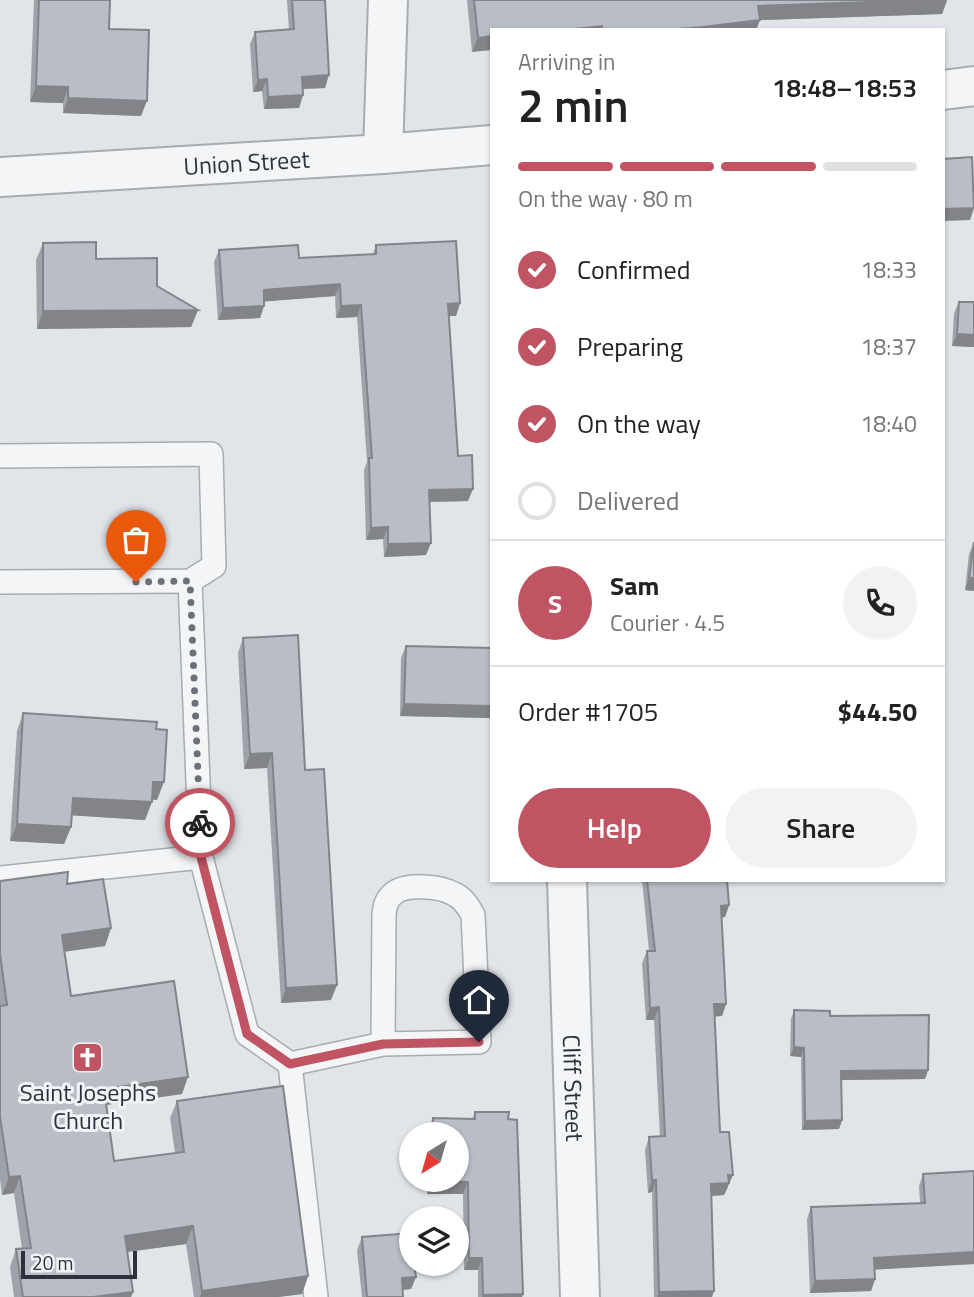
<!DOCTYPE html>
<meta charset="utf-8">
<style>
:root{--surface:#fff;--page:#f2f2f2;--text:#222;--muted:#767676;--line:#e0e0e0;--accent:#c05462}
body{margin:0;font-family:"Titillium Web",sans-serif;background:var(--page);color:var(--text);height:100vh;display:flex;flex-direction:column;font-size:26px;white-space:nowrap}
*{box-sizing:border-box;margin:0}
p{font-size:23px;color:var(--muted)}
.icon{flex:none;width:38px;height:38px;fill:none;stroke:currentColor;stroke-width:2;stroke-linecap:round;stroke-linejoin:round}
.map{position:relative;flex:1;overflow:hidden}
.drawer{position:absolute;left:490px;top:28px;width:455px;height:854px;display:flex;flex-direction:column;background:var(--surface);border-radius:0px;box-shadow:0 2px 5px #0004}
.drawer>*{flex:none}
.needle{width:46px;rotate:217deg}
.tools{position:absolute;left:399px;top:1122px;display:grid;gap:14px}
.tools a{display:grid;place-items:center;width:70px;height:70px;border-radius:50%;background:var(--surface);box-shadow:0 2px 5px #0004;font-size:35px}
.scale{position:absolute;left:21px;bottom:18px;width:116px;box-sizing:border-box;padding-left:7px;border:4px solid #2b323e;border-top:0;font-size:19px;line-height:24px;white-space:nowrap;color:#2b323e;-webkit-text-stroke:5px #f1f3f6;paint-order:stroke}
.pin{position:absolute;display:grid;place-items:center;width:60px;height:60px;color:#fff;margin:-72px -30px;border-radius:50% 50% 50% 0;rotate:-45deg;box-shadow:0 0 7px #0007}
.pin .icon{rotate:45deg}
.courier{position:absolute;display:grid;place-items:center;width:70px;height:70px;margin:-35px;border:5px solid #c05462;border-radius:50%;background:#fff;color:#222;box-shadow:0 2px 9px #0007}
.head em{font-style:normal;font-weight:600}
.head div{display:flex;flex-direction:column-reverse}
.head{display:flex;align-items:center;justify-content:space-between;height:119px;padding:0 28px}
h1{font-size:46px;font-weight:600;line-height:52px}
.bar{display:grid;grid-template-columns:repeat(4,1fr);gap:10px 7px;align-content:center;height:84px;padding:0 28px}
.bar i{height:9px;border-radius:5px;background:var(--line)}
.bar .active{background:var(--accent)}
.bar p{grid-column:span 4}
.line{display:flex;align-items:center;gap:18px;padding:0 28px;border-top:2px solid var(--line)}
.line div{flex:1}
.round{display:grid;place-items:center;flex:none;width:74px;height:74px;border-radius:37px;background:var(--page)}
ol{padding:0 28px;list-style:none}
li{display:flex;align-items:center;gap:21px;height:77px}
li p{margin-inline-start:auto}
li .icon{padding:7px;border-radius:50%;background:var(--accent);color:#fff;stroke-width:4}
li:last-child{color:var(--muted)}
li i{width:38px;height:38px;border:4px solid var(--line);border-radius:50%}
.button{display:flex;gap:14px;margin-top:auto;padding:14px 28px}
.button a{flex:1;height:80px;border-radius:42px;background:var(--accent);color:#fff;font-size:28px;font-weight:600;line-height:80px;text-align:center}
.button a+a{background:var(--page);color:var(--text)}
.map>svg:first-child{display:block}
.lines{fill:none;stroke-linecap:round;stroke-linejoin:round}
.lane-casing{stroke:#a7abb2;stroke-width:26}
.street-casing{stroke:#a7abb2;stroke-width:42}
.lane{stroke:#f4f5f7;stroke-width:23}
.street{stroke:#f4f5f7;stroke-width:38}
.wall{fill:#9fa3a9}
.shaded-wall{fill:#82848a}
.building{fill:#b9bdc5;stroke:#82848a;stroke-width:2}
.done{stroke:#6b707a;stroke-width:7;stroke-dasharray:0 12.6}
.route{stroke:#c05462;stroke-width:9}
.labels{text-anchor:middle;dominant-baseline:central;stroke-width:6;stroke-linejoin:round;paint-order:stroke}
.street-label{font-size:24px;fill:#2b323e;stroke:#f1f3f6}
.poi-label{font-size:24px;fill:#2b323e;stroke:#f1f3f6}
</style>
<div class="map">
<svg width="974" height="1297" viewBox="0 0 974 1297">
<rect width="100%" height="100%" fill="#e1e4e8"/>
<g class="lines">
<defs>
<g id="lane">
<path d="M0 456 211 454 214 566 190 581 0 582"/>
<path d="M190 581 201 857 247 1034 290 1064 383 1044 479 1042 473 915C468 906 463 898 454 894 440 886 405 883 393 894 386 900 385 906 384 914L383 1044"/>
<path d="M0 878 201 857"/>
<path d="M290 1064 316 1297"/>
</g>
<g id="street">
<path d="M943 90 974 86"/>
<path d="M383 154 388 0"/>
<path id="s1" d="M0 177 383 154 492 145"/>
<path id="s2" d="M567 880 580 1297"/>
</g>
</defs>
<!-- lane casing -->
<use href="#lane" class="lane-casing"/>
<!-- street casing -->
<use href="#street" class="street-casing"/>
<!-- lane -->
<use href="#lane" class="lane"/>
<!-- street -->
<use href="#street" class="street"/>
</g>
<!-- wall -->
<g class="wall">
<path d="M34 0H110L109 29 141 116 63 113V103L30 102Z"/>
<path d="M287 0H325V88L303 89V95L299 108 264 109 262 91 253 92 250 44 255 32 289 30Z"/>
<path d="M467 0H947L942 14 760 20 756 30H492L472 52Z"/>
<path d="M43 243 96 259 157 286 198 310 191 327 37 329 36 260Z"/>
<path d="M376 245 460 303 456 316H449L458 456 468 501 429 502 426 555 384 557 383 539 366 540 364 470 367 462 357 317 336 318 335 296 264 301V306L260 318 218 320 214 262 219 250 299 258 373 254Z"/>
<path d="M959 302H974V347L952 346 954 313Z"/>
<path d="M974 542V591L965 590 969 554Z"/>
<path d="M243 638 305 770 331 1000 281 1003 267 768 244 769 238 653Z"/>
<path d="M406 646 492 648V718L400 716 401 658Z"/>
<path d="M23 713 157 800 152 799 145 820 72 815 71 827 64 844 10 841 17 731Z"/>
<path d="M642 880H727L729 905 725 917 721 918 726 1004 722 1016H715L720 1132 728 1187 724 1195 712 1196V1297H654L652 1192 648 1193 645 1150 649 1137H660L654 1020H646L642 963 647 951H649Z"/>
<path d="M0 881 67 884 111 928 105 946 64 951 71 996 182 1094 106 1105 114 1161 175 1153 170 1118 177 1101 308 1276 302 1294 278 1297H194L186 1244 127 1252 133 1292 131 1297H14L10 1267 16 1249H22L14 1193 2 1195 0 1179Z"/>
<path d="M794 1010 830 1016 928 1070 925 1079 842 1080V1120L839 1129 802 1130 801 1057 790 1056 791 1019Z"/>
<path d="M475 1112 508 1119 523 1294 522 1297H478V1270H464L463 1194H427V1180H457V1134H428V1130L433 1118 472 1119Z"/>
<path d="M923 1174 974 1264 875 1269V1279L871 1291 810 1293 807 1219 811 1207 920 1203 919 1186Z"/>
<path d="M362 1237 416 1277 411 1289 403 1290V1297H362L357 1250Z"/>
</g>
<!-- shaded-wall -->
<g class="shaded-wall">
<path d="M925 0H947L942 14 760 20 756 30H666L758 6Z"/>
<path d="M602 26 601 30H565Z"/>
<path d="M492 36V50L472 52 478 38Z"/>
<path d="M329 75 325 88 298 89 302 77Z"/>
<path d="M267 79 262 91 253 92 258 80Z"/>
<path d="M36 86 68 87 63 103 30 102Z"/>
<path d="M303 95 299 108 264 109 268 97Z"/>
<path d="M68 98 147 101 141 116 63 113Z"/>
<path d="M974 208 970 220 943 221V209Z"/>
<path d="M340 284 335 296 259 302 264 290Z"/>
<path d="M460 303 456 316H444L448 304Z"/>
<path d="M361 305 357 317 336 318 341 306Z"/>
<path d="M264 306 260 318 218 320 223 308Z"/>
<path d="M198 310 191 327 37 329 43 311Z"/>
<path d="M957 334 974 335V347L952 346Z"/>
<path d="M473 489 468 501 425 502 429 490Z"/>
<path d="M388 527 383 539 366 540 371 528Z"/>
<path d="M431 543 426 555 384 557 388 544Z"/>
<path d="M969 578H974V591L965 590Z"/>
<path d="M404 704 492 706V718L400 716Z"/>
<path d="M272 753 267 768 244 769 250 754Z"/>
<path d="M153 782H164L157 800 147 799Z"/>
<path d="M73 798 152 802 145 820 66 815Z"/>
<path d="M17 824 71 827 64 844 10 841Z"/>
<path d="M729 905 725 917 716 918 721 906Z"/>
<path d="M111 928 105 946 56 953 62 935Z"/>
<path d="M337 985 331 1000 281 1003 286 988Z"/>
<path d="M714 1004H726L722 1016 710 1017Z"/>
<path d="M659 1007 654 1020H646L650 1008Z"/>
<path d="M794 1047 804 1048 801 1057 790 1056Z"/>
<path d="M928 1070 925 1079 838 1080 841 1071Z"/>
<path d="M188 1077 182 1094 98 1106 104 1089Z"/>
<path d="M842 1120 839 1129 802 1130 805 1121Z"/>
<path d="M728 1175H733L724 1195 707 1196 711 1184Z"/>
<path d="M20 1176 14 1193 2 1195 9 1177Z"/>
<path d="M652 1180H656L652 1192 648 1193Z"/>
<path d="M432 1181 468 1182 463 1194H427Z"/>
<path d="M193 1226 186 1244 119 1253 125 1236Z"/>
<path d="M974 1252V1264L870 1270 874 1258Z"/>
<path d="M469 1258H482L478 1270H464Z"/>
<path d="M308 1276 302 1294 278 1297H200L202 1291Z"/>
<path d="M416 1277 411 1289 398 1290 402 1278Z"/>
<path d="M875 1279 871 1291 810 1293 815 1281Z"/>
<path d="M714 1291 712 1297H657L659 1292Z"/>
<path d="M133 1292 131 1297H93Z"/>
<path d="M523 1294 522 1297H482L483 1295Z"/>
</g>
<!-- building -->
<g class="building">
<path d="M39 0H110L109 29 149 30 147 101 68 98V87L36 86Z"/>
<path d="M292 0H325L329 75 302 77 303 95 268 97 267 79 258 80 255 32 294 29Z"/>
<path d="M474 0H925L758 6 760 20 703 27 666 30H602V26L565 30H492V36L478 38Z"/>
<path d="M972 157 974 208 943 209V159Z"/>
<path d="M456 241 460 303 448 304 458 456 472 455 473 489 429 490 431 543 388 544V527L371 528 369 458H372L361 305 341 306 340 284 264 290V306L223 308 219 250 298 245 299 258 376 254V245Z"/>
<path d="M96 242V259L157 258V286L198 310 43 311V243Z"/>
<path d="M959 302H974V335L957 334Z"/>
<path d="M974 542V578H969Z"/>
<path d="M298 635 305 770 324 769 337 985 286 988 272 753 250 754 243 638Z"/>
<path d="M406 646 492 648V706L404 704Z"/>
<path d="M23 713 157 722 156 729 167 730 164 782H153L152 802 73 798 71 827 17 824Z"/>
<path d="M68 872 67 884 103 879 111 928 62 935 71 996 174 981 188 1077 104 1089 114 1161 184 1152 177 1101 283 1086 308 1276 202 1291 193 1226 125 1236 133 1292 93 1297H23L16 1249 31 1248 20 1176 9 1177 0 1117V1006L7 1005 0 954V881Z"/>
<path d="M647 880H727L729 905 721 906 726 1004H714L720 1132H729L733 1175H728L729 1183 711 1184 714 1291 659 1292 656 1180H652L649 1137 665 1136 659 1007 650 1008 647 951H655Z"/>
<path d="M794 1010 830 1011V1016L929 1015 928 1070 841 1071 842 1120 805 1121 804 1048 794 1047Z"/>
<path d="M475 1112H509L508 1119 517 1120 523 1294 483 1295 482 1258H469L468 1182 432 1181V1180H457V1134H432L433 1118 475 1119Z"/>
<path d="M974 1171V1252L874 1258 875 1279 815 1281 811 1207 925 1203 923 1174Z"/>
<path d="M411 1233V1264H414L416 1277 402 1278 403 1297H367L362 1237Z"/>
</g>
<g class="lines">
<!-- done -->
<path class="done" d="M136 582 190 581 200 823"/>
<!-- route -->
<path class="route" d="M200 823 201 857 247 1034 290 1064 383 1044 479 1042"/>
</g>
<!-- icons -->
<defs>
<symbol id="church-square" viewBox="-11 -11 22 22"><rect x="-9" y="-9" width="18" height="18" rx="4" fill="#c05462" stroke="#f1f3f6"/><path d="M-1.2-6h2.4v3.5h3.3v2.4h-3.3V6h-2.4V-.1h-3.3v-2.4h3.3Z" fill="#fff"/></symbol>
</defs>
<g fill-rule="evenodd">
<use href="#church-square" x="70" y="1040" width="35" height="35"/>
</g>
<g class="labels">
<!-- street labels -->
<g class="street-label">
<text stroke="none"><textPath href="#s1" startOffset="247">Union Street</textPath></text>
<text stroke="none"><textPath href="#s2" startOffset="208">Cliff Street</textPath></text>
</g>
<!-- poi labels -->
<g class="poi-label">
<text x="88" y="1092">Saint Josephs<tspan x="88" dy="28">Church</tspan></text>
</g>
</g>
</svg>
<div class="tools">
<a><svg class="needle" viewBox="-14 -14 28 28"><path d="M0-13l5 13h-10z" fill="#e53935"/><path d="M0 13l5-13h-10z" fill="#767676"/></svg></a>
<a><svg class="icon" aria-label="layers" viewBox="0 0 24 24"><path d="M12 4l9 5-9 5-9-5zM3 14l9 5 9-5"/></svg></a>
</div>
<div class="scale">20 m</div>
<div class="pin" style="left:136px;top:582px;background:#ea580c"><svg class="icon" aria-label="bag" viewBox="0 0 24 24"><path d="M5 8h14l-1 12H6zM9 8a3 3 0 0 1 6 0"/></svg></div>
<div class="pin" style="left:479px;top:1042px;background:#1f2937"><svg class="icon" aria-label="home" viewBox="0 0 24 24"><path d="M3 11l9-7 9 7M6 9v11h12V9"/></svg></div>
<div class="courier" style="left:200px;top:823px"><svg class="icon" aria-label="bike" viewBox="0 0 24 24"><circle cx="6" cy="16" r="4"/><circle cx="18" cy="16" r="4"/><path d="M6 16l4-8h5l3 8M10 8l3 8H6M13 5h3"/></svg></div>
<section class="drawer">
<div class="head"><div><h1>2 min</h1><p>Arriving in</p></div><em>18:48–18:53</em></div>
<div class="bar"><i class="active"></i><i class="active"></i><i class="active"></i><i></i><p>On the way · 80 m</p></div>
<ol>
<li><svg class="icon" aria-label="check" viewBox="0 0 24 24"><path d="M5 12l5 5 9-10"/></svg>Confirmed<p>18:33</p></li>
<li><svg class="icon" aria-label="check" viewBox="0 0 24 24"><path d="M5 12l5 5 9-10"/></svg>Preparing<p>18:37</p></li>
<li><svg class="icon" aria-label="check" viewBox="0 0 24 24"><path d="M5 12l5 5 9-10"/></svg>On the way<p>18:40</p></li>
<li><i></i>Delivered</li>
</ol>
<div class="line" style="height:126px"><b class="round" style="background:var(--accent);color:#fff">S</b><div><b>Sam</b><p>Courier · 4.5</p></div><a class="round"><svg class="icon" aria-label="phone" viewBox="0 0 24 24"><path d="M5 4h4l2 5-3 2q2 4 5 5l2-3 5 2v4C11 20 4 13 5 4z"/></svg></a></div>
<div class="line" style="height:91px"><div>Order #1705</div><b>$44.50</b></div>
<div class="button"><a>Help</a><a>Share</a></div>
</section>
</div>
